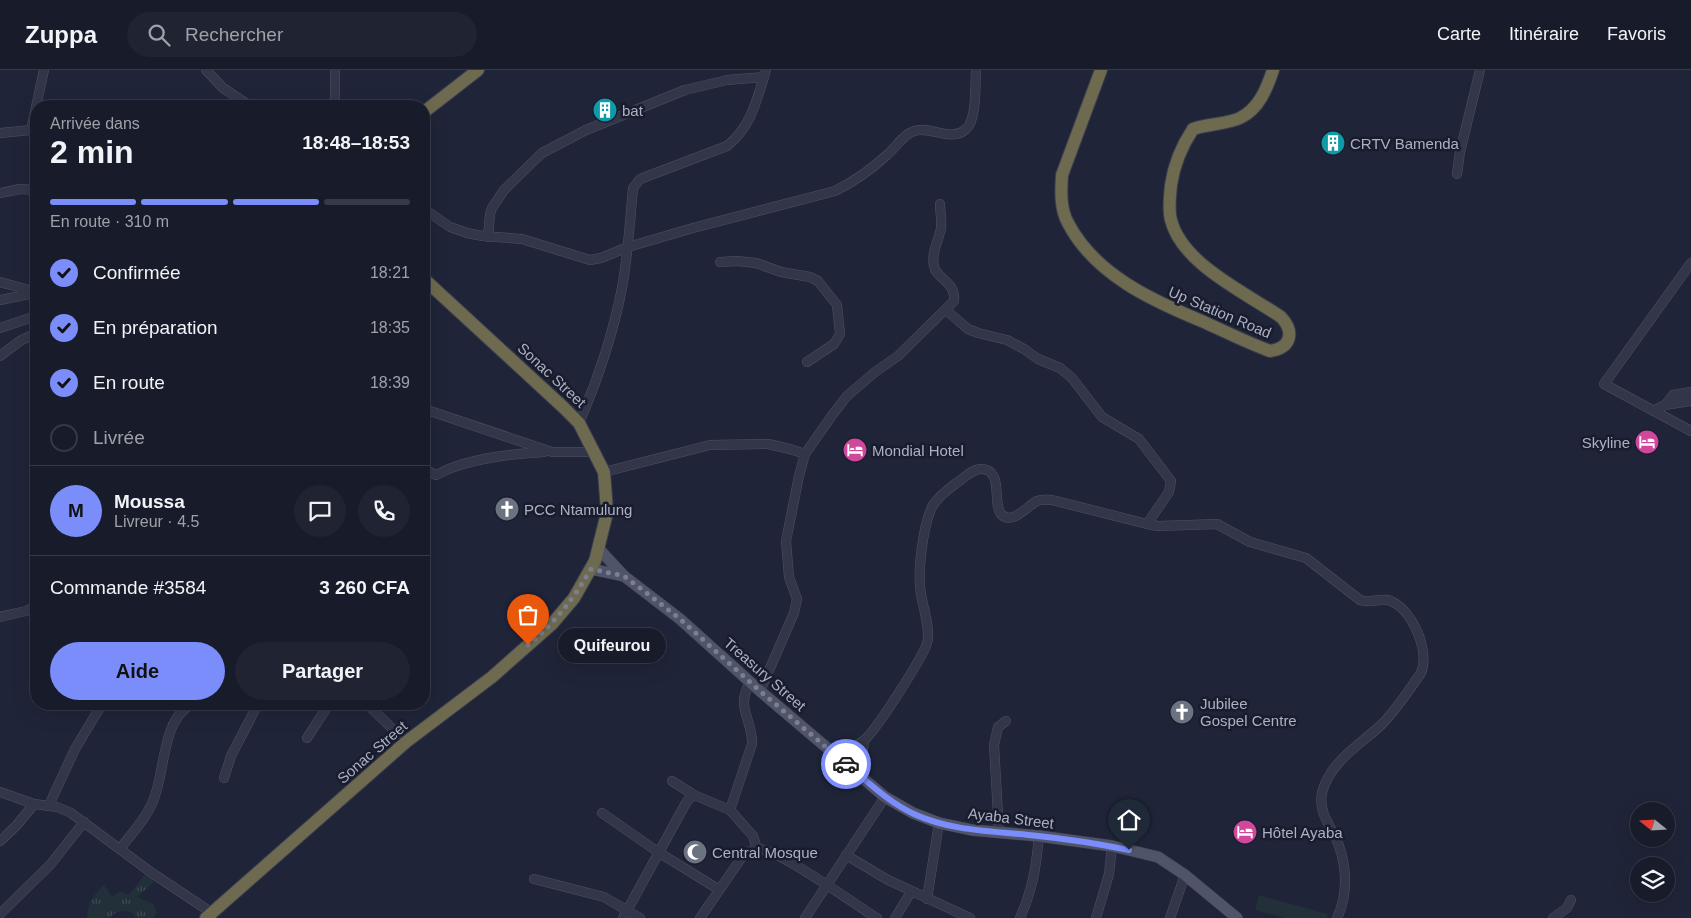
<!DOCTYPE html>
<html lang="fr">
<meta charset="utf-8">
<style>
:root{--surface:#171b2a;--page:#202432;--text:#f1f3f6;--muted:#9ea1a8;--line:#363947;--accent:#7b8dfb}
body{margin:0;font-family:Arial,sans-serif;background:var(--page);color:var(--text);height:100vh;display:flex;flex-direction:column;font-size:19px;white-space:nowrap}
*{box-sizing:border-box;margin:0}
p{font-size:16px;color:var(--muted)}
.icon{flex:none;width:28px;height:28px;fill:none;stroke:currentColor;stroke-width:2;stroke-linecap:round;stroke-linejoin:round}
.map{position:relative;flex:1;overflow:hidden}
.details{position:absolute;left:30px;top:30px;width:400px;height:610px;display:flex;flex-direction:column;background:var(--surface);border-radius:20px;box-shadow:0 5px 20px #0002,0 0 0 1px var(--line)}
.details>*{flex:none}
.needle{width:32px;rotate:288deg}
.fabs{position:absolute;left:1630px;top:732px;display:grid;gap:10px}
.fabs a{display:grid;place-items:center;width:45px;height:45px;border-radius:50%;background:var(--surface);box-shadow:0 5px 20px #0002,0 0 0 1px var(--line);font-size:25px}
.pin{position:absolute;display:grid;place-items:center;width:42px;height:42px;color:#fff;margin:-51px -21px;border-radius:50% 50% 50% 0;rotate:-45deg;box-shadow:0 0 5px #0007}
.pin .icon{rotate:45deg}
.courier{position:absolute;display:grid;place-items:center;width:50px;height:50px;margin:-25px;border:4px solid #7b8dfb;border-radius:50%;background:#fff;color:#222;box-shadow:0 1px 6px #0007}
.bubble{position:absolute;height:35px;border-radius:18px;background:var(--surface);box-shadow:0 5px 20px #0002,0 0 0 1px var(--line);font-size:16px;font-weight:600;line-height:35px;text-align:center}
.overview em{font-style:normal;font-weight:600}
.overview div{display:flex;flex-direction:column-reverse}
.overview{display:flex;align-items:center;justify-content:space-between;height:85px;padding:0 20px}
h1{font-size:32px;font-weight:600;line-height:38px}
.bar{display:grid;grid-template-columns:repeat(4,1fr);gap:8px 5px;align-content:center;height:60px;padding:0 20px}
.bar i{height:6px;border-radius:4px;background:var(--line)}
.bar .active{background:var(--accent)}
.bar p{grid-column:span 4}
.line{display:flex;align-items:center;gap:12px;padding:0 20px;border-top:1px solid var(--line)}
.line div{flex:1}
.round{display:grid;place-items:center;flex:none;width:52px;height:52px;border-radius:26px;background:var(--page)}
ol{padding:0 20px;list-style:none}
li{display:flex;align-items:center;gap:15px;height:55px}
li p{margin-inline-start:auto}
li .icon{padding:5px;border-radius:50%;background:var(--accent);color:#111;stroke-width:4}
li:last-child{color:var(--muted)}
li i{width:28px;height:28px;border:2px solid var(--line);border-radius:50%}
.button{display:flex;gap:10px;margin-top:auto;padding:10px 20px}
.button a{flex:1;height:58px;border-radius:30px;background:var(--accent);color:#111;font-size:20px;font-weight:600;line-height:58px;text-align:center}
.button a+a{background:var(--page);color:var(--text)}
header{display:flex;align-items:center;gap:30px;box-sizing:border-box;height:70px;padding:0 25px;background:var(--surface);border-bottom:1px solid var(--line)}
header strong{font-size:24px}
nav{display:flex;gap:28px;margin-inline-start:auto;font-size:18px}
.search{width:350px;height:45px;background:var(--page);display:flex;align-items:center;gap:12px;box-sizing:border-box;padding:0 18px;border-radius:28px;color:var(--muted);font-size:19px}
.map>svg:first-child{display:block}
.grass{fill:url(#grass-tufts)}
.pitch{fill:#213039}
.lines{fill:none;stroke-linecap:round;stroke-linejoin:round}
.minor-casing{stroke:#4d5163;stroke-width:10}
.major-casing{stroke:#3c4051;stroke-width:12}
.highway-casing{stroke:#3a3e4f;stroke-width:14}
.minor{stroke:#333648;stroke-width:9}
.major{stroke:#505468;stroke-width:11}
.highway{stroke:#6e6a4f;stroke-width:12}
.done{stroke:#7b7f94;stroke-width:5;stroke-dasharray:0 9}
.route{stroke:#7b8dfb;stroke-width:6}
.labels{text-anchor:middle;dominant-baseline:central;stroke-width:5;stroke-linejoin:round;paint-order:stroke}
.poi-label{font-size:15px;fill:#adb0c5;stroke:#181c2c;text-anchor:start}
.street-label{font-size:15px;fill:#adb0c5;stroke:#181c2c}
</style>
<header>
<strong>Zuppa</strong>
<div class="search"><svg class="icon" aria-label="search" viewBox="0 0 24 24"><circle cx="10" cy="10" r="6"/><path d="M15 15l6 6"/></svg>Rechercher</div>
<nav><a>Carte</a><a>Itinéraire</a><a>Favoris</a></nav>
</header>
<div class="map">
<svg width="1691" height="848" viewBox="0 0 1691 848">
<defs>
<pattern id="grass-tufts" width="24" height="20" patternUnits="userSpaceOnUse" patternTransform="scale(1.25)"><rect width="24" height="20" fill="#213039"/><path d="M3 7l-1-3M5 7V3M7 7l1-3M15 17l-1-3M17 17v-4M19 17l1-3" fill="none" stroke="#3f4b54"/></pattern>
</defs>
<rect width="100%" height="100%" fill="#1f2438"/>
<!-- grass -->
<path class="grass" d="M146 803 154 812 137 827 153 834 157 843 153 848H136L131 842C122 840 116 841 110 848H87C89 831 92 827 104 815L112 827 120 821 129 825Z"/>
<!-- pitch -->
<path class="pitch" d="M1259 825 1328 844 1327 848H1284L1255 840Z"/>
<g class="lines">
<defs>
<g id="minor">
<path d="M206 0 223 18 250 36"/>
<path d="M335 0V36"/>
<path d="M0 63 31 60 44 0"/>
<path d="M1457 104 1460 82 1480 0"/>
<path d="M0 123 20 119 36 120"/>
<path d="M424 139 450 157 467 163 483 166 522 169 590 190 601 188 628 177 693 158 835 121C855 111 872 99 888 84 896 77 904 64 914 61 930 55 951 73 966 59 977 50 975 15 976 0"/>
<path d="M488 167 490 144 492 138 504 120 542 83 586 60 685 20 727 10 764 7"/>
<path d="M720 192 737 191 756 193 781 202 810 207 818 211 837 235 840 264 834 274 807 292"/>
<path d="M1691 193 1604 314 1691 361"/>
<path d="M0 212 36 222"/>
<path d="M0 230 34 223"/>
<path d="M946 240 968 259 978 263 1007 270 1024 279 1038 289 1060 298 1072 308 1102 347 1139 369 1171 411 1169 422 1147 454"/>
<path d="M0 258 36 246"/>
<path d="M0 286 20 271 36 263"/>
<path d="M1665 335 1673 325 1691 322"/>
<path d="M424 339 552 382H594"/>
<path d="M1653 341 1665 335 1691 331"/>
<path d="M579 353C598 309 613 264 622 218 628 185 630 151 633 118L640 109 727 76C752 56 757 29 766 0"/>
<path d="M424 399 436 405C442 403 447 399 454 397 483 387 513 384 544 382"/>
<path d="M604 402 710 375 768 374 790 379 805 384"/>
<path d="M0 547 26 541 36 536"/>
<path d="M750 613C735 637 753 650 752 674L730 740 753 766 757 779"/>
<path d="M760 621 794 543 797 529 789 507 786 471 799 406 805 384 833 344 847 326 875 302 898 286 954 231C956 211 936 209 934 196 931 182 939 170 941 158 942 150 940 142 940 134"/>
<path d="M367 634 406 672"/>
<path d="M307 668 329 634"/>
<path d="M835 685C845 681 855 677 863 671 874 664 923 587 927 573 931 561 923 537 921 524 917 503 923 454 933 435 939 426 947 420 955 414 963 409 972 399 981 399 1004 399 992 433 1001 444 1012 456 1027 436 1037 431 1042 429 1046 430 1052 430L1147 454 1158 456 1217 454 1250 472 1306 488 1360 530C1371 534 1381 527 1391 531 1413 541 1430 581 1421 603 1408 621 1395 642 1379 657 1358 676 1329 693 1322 723 1318 743 1331 756 1338 773 1347 797 1348 825 1337 848"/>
<path d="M860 706 864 671"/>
<path d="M224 708 231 686 258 634"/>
<path d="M672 711 694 725"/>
<path d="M0 722 34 734 57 737 71 743 152 803 212 843"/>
<path d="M49 735 75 679 102 634"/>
<path d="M602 743 658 782 718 819"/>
<path d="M999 762 994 675 998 657 1006 651"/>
<path d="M0 771 17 755 34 734"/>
<path d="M120 779C131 764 146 749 153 731 166 701 161 650 192 634"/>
<path d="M846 785 888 810 970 848"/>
<path d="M534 809 604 827 640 848"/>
<path d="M927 829 939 753"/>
<path d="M0 844 50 795 84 752"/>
<path d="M623 848 687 731 694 725 730 740"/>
<path d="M700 848 742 787C747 783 753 779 759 779 778 779 856 835 877 848"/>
<path d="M805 848 885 727"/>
<path d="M895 848 911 822"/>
<path d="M1020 848C1033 818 1036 798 1039 766"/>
<path d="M1096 848 1109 804 1112 776"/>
<path d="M1170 848 1185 805"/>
<path d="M1553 848 1567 838 1571 830"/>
</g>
<g id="major">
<path d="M599 479 624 506 680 549 760 621 885 727 913 743 939 753 972 760 1039 766 1112 776 1158 787 1185 805 1237 848"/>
<path d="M591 499 624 506"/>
</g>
<g id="highway">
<path d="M1101 0 1062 105C1061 120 1060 139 1068 153 1095 205 1153 231 1204 252 1226 262 1248 273 1270 281 1291 278 1295 262 1281 247 1246 223 1182 194 1171 150 1168 139 1170 127 1171 115 1174 94 1181 77 1193 59 1207 54 1228 54 1240 48 1259 39 1267 18 1273 0"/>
<path d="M424 42 478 0"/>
<path d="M206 848 406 672 492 607 552 554 574 528 595 491 607 443 606 428 604 402 579 353 563 337 424 209"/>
</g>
</defs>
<!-- minor casing -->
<use href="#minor" class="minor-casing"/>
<!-- major casing -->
<use href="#major" class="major-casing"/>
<!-- highway casing -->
<use href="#highway" class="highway-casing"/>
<!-- minor -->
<use href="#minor" class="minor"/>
<!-- major -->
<use href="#major" class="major"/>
<!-- highway -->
<use href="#highway" class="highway"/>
</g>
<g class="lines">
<!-- done -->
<path class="done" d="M528 575C556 551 572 531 591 499L624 506 652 527 680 549 760 621 846 694"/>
<!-- route -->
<path class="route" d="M846 694C868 712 888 732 914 744 953 762 996 761 1038 766 1068 769 1099 774 1129 780"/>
</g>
<!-- icons -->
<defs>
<symbol id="building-disc" viewBox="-11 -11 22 22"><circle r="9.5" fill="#0f9aa8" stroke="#181c2c"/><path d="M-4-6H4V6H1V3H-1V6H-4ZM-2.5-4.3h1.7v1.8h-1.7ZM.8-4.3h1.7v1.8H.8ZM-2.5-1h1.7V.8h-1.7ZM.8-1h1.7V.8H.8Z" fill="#fff"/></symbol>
<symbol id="hotel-disc" viewBox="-11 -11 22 22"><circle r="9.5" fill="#d1479c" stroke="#181c2c"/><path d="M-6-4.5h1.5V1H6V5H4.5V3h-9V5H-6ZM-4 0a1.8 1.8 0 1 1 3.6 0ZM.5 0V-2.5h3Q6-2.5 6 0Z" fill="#fff"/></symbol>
<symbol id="church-disc" viewBox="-11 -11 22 22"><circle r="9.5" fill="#6b7280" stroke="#181c2c"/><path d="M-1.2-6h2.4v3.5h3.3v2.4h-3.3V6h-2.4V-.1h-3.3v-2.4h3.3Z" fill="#fff"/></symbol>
<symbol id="mosque-disc" viewBox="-11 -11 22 22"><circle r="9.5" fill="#6b7280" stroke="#181c2c"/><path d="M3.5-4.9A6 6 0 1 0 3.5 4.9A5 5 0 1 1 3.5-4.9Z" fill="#fff"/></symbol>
</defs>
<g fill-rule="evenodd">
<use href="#building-disc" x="591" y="26" width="28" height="28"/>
<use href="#building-disc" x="1319" y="59" width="28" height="28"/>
<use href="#hotel-disc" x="1633" y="358" width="28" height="28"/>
<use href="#hotel-disc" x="841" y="366" width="28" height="28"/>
<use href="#church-disc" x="493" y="425" width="28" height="28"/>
<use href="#church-disc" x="1168" y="628" width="28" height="28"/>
<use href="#hotel-disc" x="1231" y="748" width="28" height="28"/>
<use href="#mosque-disc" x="681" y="768" width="28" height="28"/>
</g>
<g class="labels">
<!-- poi labels -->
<g class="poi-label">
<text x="622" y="40">bat</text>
<text x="1350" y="73">CRTV Bamenda</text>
<text x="1630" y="372" text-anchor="end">Skyline</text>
<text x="872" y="380">Mondial Hotel</text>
<text x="524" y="439">PCC Ntamulung</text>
<text x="1200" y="633">Jubilee<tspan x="1200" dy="17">Gospel Centre</tspan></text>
<text x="1262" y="762">Hôtel Ayaba</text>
<text x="712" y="782">Central Mosque</text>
</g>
<!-- street labels -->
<g class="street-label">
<text transform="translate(1220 242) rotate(23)">Up Station Road</text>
<text transform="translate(552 305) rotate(43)">Sonac Street</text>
<text transform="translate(765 604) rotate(41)">Treasury Street</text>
<text transform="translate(372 682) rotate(-41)">Sonac Street</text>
<text transform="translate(1011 748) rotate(7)">Ayaba Street</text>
</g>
</g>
</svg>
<div class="fabs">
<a><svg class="needle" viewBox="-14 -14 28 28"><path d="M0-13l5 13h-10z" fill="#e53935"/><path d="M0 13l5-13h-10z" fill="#9ea1a8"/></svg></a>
<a><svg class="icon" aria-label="layers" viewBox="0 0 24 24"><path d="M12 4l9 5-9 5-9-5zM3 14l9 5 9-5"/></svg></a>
</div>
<div class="pin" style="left:528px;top:575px;background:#ea580c"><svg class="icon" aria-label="bag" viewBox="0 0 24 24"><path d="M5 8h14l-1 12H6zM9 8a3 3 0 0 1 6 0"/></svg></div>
<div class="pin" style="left:1129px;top:780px;background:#1f2937"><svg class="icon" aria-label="home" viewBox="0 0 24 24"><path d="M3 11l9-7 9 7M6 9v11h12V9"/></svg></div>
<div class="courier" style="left:846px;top:694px"><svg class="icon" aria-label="car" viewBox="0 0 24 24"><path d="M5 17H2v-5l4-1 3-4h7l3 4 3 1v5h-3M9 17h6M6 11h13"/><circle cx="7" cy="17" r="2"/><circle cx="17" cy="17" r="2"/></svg></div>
<div class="bubble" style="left:558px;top:558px;width:108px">Quifeurou</div>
<section class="details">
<div class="overview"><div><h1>2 min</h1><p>Arrivée dans</p></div><em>18:48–18:53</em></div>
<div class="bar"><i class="active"></i><i class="active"></i><i class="active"></i><i></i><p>En route · 310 m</p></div>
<ol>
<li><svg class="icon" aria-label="check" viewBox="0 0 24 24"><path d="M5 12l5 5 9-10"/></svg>Confirmée<p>18:21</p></li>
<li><svg class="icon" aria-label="check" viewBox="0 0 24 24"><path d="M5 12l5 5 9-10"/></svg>En préparation<p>18:35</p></li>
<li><svg class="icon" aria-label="check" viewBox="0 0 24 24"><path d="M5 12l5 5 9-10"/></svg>En route<p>18:39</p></li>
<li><i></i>Livrée</li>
</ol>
<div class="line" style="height:90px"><b class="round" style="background:var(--accent);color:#111">M</b><div><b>Moussa</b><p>Livreur · 4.5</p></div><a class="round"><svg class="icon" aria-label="chat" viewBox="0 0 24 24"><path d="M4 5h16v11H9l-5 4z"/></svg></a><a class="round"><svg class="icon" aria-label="phone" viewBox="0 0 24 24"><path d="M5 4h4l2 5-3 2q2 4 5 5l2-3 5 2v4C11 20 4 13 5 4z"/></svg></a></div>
<div class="line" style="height:65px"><div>Commande #3584</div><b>3 260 CFA</b></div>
<div class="button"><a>Aide</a><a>Partager</a></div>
</section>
</div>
